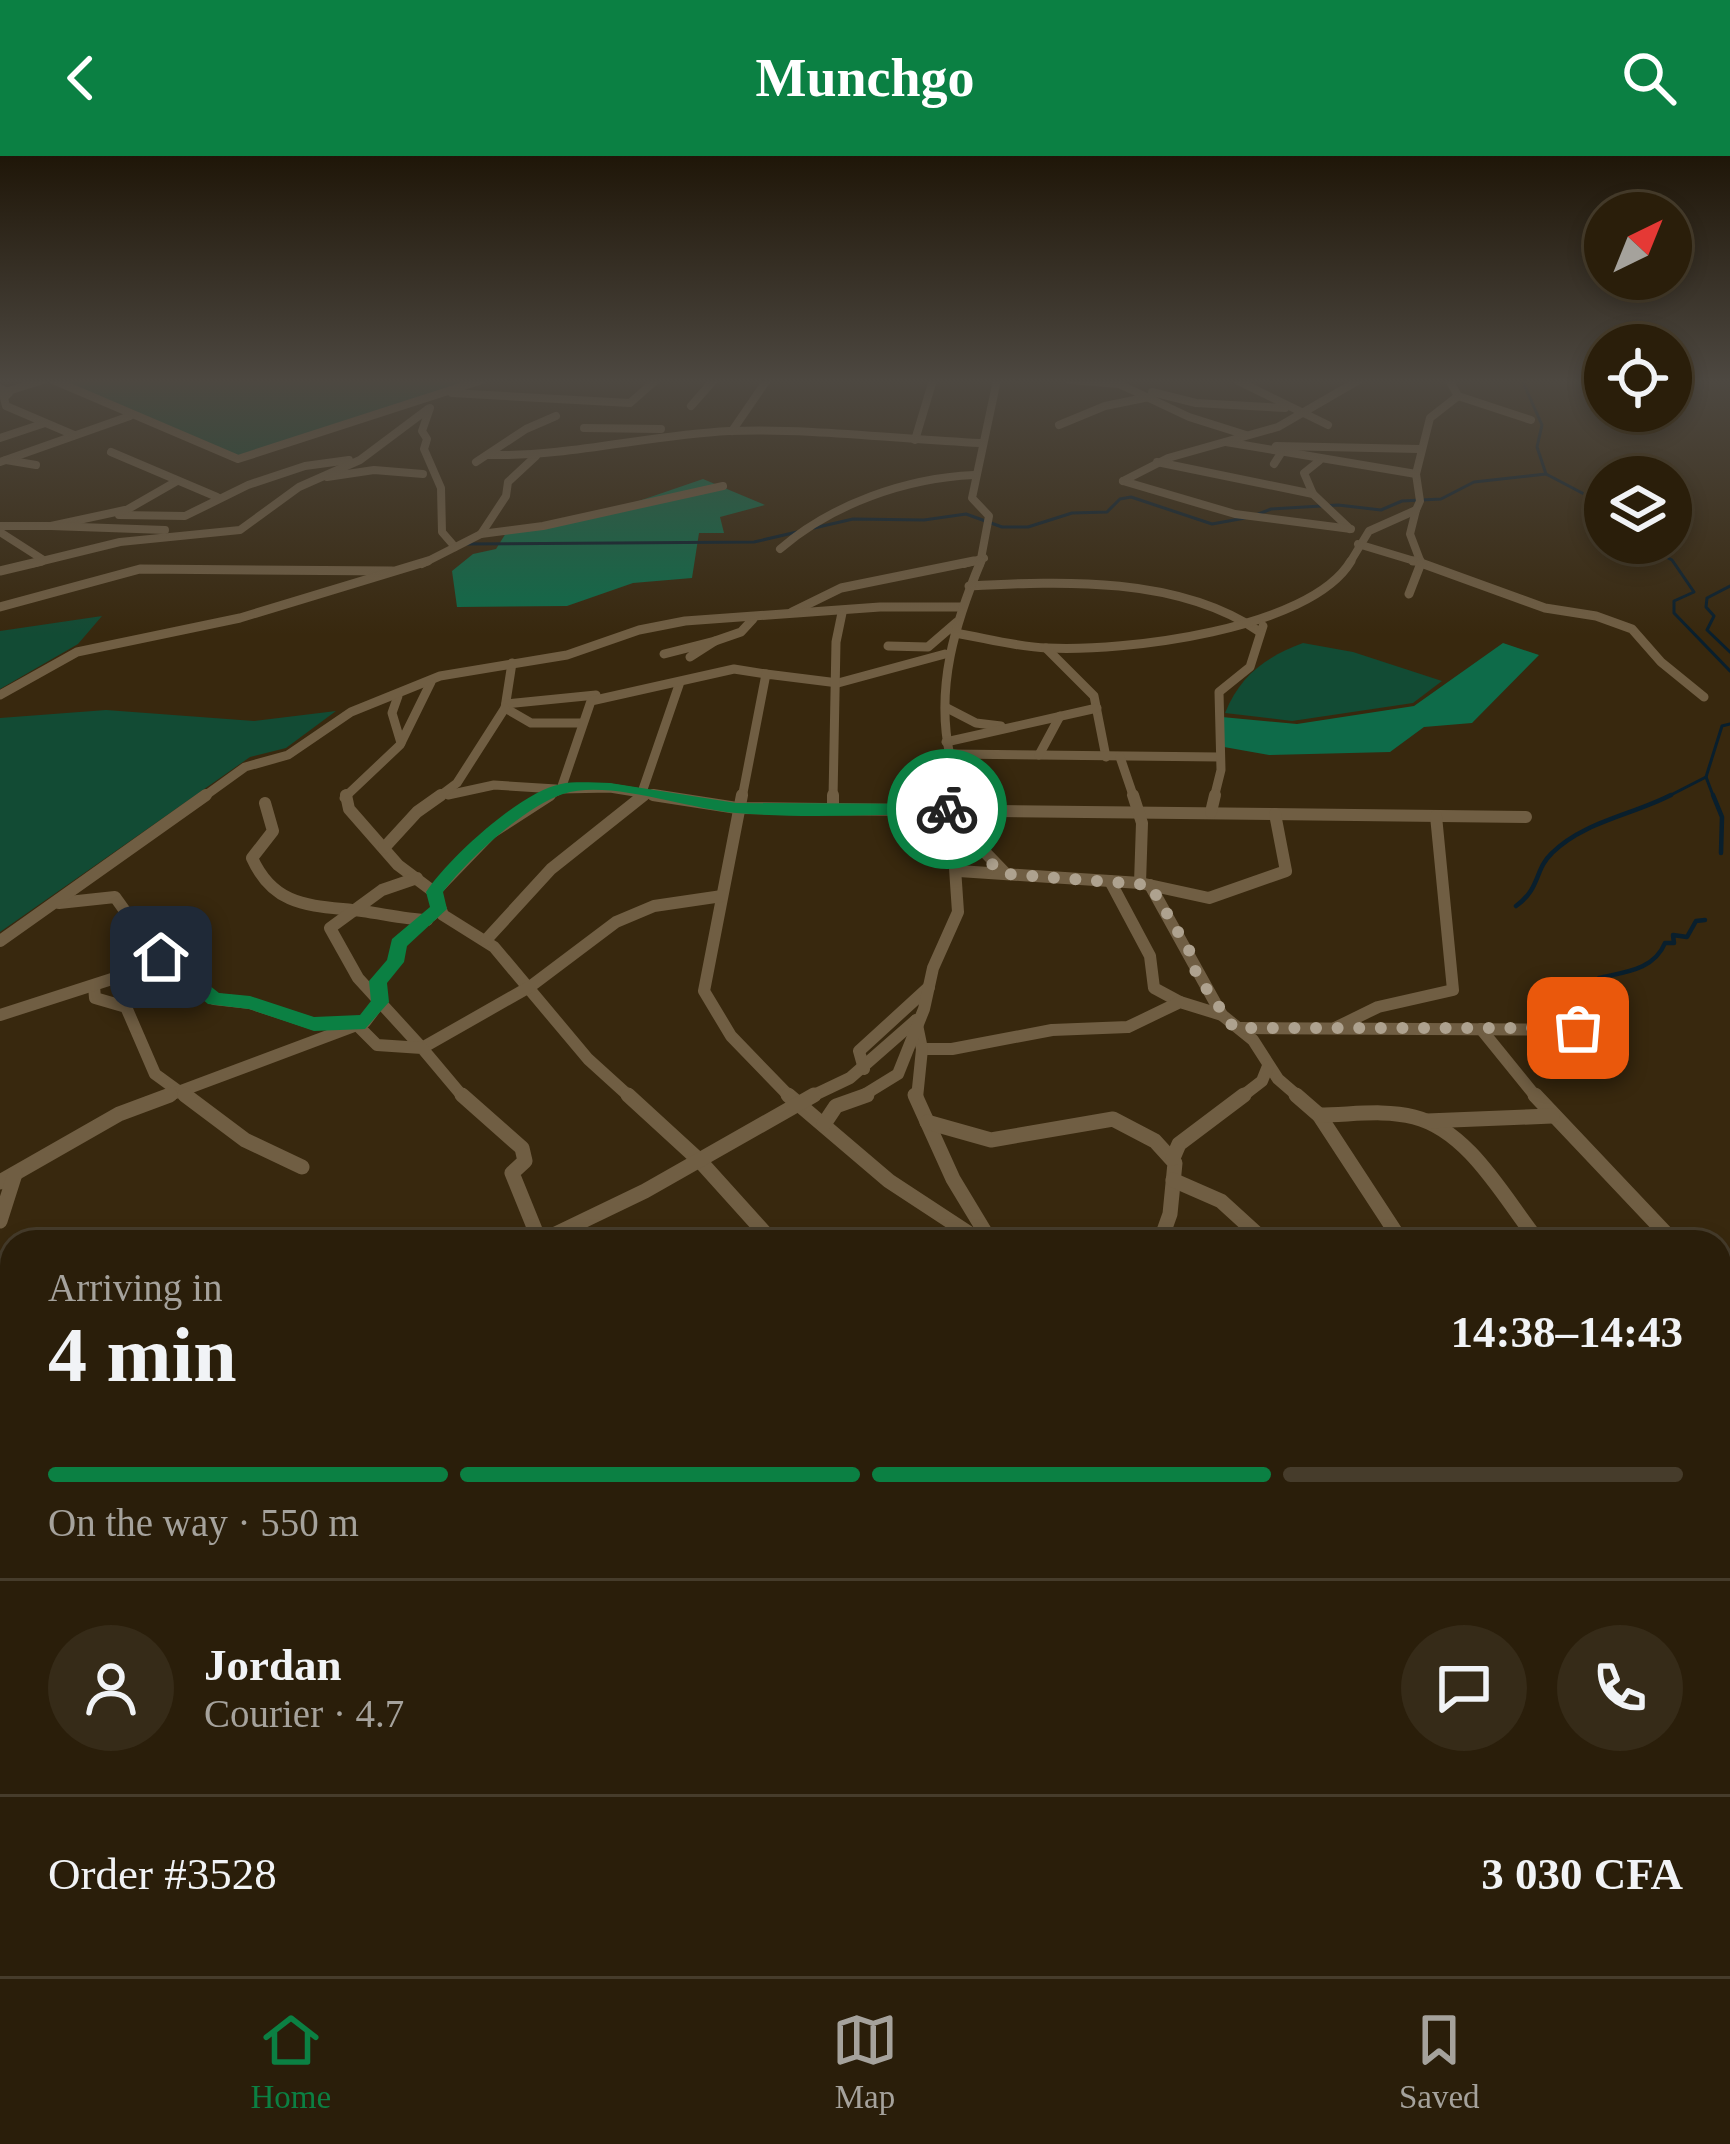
<!DOCTYPE html>
<meta charset="utf-8">
<style>
:root{--surface:#2a1e0a;--page:#362b18;--text:#f1f3f6;--muted:#a5a29c;--line:#463c2b;--accent:#0b8043}
body{margin:0;font-family:"Times New Roman",serif;background:var(--page);color:var(--text);height:100vh;display:flex;flex-direction:column;font-size:45px;white-space:nowrap}
*{box-sizing:border-box;margin:0}
p{font-size:39px;color:var(--muted)}
.icon{flex:none;width:66px;height:66px;fill:none;stroke:currentColor;stroke-width:2;stroke-linecap:round;stroke-linejoin:round}
.map{position:relative;flex:1;overflow:hidden}
.drawer{position:absolute;left:0px;top:1074px;width:1731px;height:747px;display:flex;flex-direction:column;background:var(--surface);border-radius:36px 36px 0 0;box-shadow:0 6px 18px #0003,0 0 0 3px var(--line)}
.drawer>*{flex:none}
.needle{width:78px;rotate:43deg}
.controls{position:absolute;left:1584px;top:36px;display:grid;gap:24px}
.controls a{display:grid;place-items:center;width:108px;height:108px;border-radius:50%;background:var(--surface);box-shadow:0 6px 18px #0003,0 0 0 3px var(--line);font-size:60px}
.pin{position:absolute;display:grid;place-items:center;width:102px;height:102px;color:#fff;margin:-51px;border-radius:24px;box-shadow:0 6px 18px #0006}
.courier{position:absolute;display:grid;place-items:center;width:120px;height:120px;margin:-60px;border:9px solid #0b8043;border-radius:50%;background:#fff;color:#222;box-shadow:0 3px 15px #0007}
.head em{font-style:normal;font-weight:600}
.head div{display:flex;flex-direction:column-reverse}
.head{display:flex;align-items:center;justify-content:space-between;height:204px;padding:0 48px}
h1{font-size:78px;font-weight:600;line-height:90px}
.bar{display:grid;grid-template-columns:repeat(4,1fr);gap:18px 12px;align-content:center;height:144px;padding:0 48px}
.bar i{height:15px;border-radius:9px;background:var(--line)}
.bar .current{background:var(--accent)}
.bar p{grid-column:span 4}
.line{display:flex;align-items:center;gap:30px;padding:0 48px;border-top:3px solid var(--line)}
.line div{flex:1}
.round{display:grid;place-items:center;flex:none;width:126px;height:126px;border-radius:63px;background:var(--page)}
header{display:flex;justify-content:space-between;align-items:center;height:156px;padding:0 48px;background:var(--accent);color:#fff;font-size:54px;font-weight:600}
.menu{display:flex;justify-content:space-around;align-items:center;height:168px;border-top:3px solid var(--line);background:var(--surface);font-size:33px;color:var(--muted)}
.menu a{display:grid;justify-items:center;gap:6px}
.menu .current{color:var(--accent)}
.map>svg:first-child{display:block}
.education{fill:#333041}
.green{fill:#124b34}
.forest{fill:#0e6b49}
.lines{fill:none;stroke-linecap:round;stroke-linejoin:round}
.stream-far1{stroke:#091f2d;stroke-width:3}
.stream{stroke:#091f2d;stroke-width:4.5}
.minor-far4{stroke:#705e43;stroke-width:8}
.minor-far3{stroke:#705e43;stroke-width:9}
.minor-far2{stroke:#705e43;stroke-width:12}
.minor-far1{stroke:#705e43;stroke-width:15}
.minor{stroke:#705e43;stroke-width:20}
.route{fill:#0b8043}
.done{stroke:#aea28f;stroke-width:12;stroke-dasharray:0 21.6}
</style>
<header><svg class="icon" aria-label="back" viewBox="0 0 24 24"><path d="M15 5l-7 7 7 7"/></svg>Munchgo<svg class="icon" aria-label="search" viewBox="0 0 24 24"><circle cx="10" cy="10" r="6"/><path d="M15 15l6 6"/></svg></header>
<div class="map">
<svg width="1730" height="1820" viewBox="0 0 1730 1820">
<rect width="100%" height="100%" fill="#38280e"/>
<!-- education -->
<path class="education" d="M1730 1488V1672L1719 1664V1500Z"/>
<!-- green -->
<g class="green">
<path d="M54 224H471L237 300Z"/>
<path d="M102 460 78 488 0 533V475Z"/>
<path d="M1303 487 1353 496 1442 525 1413 547 1292 565 1225 557C1240 520 1265 501 1303 487Z"/>
<path d="M106 554 254 565 336 555 286 592 250 601 0 776V562Z"/>
</g>
<!-- forest -->
<g class="forest">
<path d="M703 323 765 349 720 361 724 377H699L692 422 633 427 567 450 457 451 452 415 473 398 496 393 506 377 598 359Z"/>
<path d="M1503 487 1539 499 1472 567 1424 571 1390 596 1269 599 1224 591 1222 561 1297 568 1414 550Z"/>
</g>
<g class="lines">
<!-- stream-far1 -->
<g class="stream-far1">
<path d="M1522 224 1542 269 1537 291 1546 318 1605 349"/>
<path d="M1256 359 1271 353 1338 349 1381 354 1402 345 1441 343 1474 326 1546 318"/>
<path d="M814 372 853 363 924 364 966 358 1002 371H1028L1072 357 1107 356 1120 343 1131 341 1212 368 1245 362"/>
<path d="M1639 387 1672 404 1694 436 1674 445V457L1730 515"/>
<path d="M463 388 754 386 797 376"/>
<path d="M1730 430 1707 442 1706 451 1714 460 1707 474 1730 496"/>
<path d="M1665 642 1706 621"/>
<path d="M1714 642 1706 621 1722 570 1730 568"/>
</g>
<!-- stream -->
<g class="stream">
<path d="M1713 639 1722 661 1721 697"/>
<path d="M1516 750C1541 732 1534 714 1552 697 1583 666 1632 659 1671 639"/>
<path d="M1599 822C1625 816 1654 814 1665 787H1674L1673 779 1687 781 1696 765 1705 764"/>
</g>
<!-- minor-far4 -->
<g class="minor-far4">
<path d="M53 224 238 303 482 224"/>
<path d="M1070 224 1119 228 1189 261 1246 279"/>
<path d="M1236 224 1328 269"/>
<path d="M1449 224 1458 240 1531 264"/>
<path d="M0 232 9 237 4 242 6 250 74 279"/>
<path d="M1152 236 1196 247 1285 252"/>
<path d="M2 237 43 224"/>
<path d="M452 237 630 247 656 224"/>
<path d="M691 250 714 224"/>
<path d="M430 252 422 275 427 283 424 293 441 332 442 376 455 391"/>
<path d="M1059 269 1105 250 1149 241"/>
<path d="M584 272 661 273"/>
<path d="M732 275 767 224"/>
<path d="M0 282 45 267"/>
<path d="M915 284 933 224"/>
<path d="M1226 286 1416 318 1430 262 1458 240"/>
<path d="M111 296 217 341"/>
<path d="M488 299C569 301 648 279 729 275 811 272 897 283 980 287"/>
<path d="M6 304 36 309"/>
<path d="M0 306 130 260"/>
<path d="M476 306 526 273 556 260"/>
<path d="M1157 306 1313 338 1350 373"/>
<path d="M1274 308 1281 297 1276 290 1419 293"/>
<path d="M327 321 374 314 423 318"/>
<path d="M1123 325 1168 302 1278 271 1359 224"/>
<path d="M1123 325 1235 358 1351 373"/>
<path d="M1313 338 1304 317 1319 305"/>
<path d="M123 356 177 325"/>
<path d="M119 359 185 360 248 329 305 310 349 304"/>
<path d="M0 370H51L125 354"/>
<path d="M51 370 165 374"/>
<path d="M0 376 42 403"/>
<path d="M481 378 543 370 723 330"/>
<path d="M1358 388 1421 407 1410 378 1416 354"/>
<path d="M780 393C832 348 906 322 974 319"/>
<path d="M30 408 120 386 240 374 299 331 360 304 428 253"/>
<path d="M422 408 481 378 506 340 508 326 536 300"/>
<path d="M964 408 984 402"/>
<path d="M980 408 989 360 972 342 997 224"/>
<path d="M1349 408 1369 375 1416 354 1420 345 1416 318"/>
</g>
<!-- minor-far3 -->
<g class="minor-far3">
<path d="M1413 405H1420"/>
<path d="M0 415 42 405"/>
<path d="M969 430C1063 425 1179 420 1260 476"/>
<path d="M1409 438 1421 407 1545 452 1596 460 1632 473 1661 506 1704 541"/>
<path d="M0 451 140 413 392 415"/>
<path d="M792 456 841 432 974 405"/>
<path d="M955 477C985 482 1017 491 1047 492 1123 496 1310 474 1351 405"/>
<path d="M715 485 741 476 753 463"/>
<path d="M888 490 928 491 957 466"/>
<path d="M1046 492 1094 540 1106 601"/>
<path d="M664 498 715 485 690 501"/>
<path d="M512 507 505 552 531 567H582"/>
<path d="M0 539 77 496 240 462 428 405"/>
<path d="M398 540 392 557 401 587"/>
<path d="M506 548 596 539"/>
<path d="M947 552 976 567 1001 570"/>
<path d="M946 586 1097 552"/>
<path d="M950 598 1219 601"/>
<path d="M1039 599 1060 560"/>
<path d="M1120 601 1134 642"/>
<path d="M448 639 494 629 556 633"/>
<path d="M202 642 245 611 288 599 351 556 440 520 567 499 639 474 685 465 880 451H961"/>
<path d="M344 642 400 589 431 526"/>
<path d="M437 642 457 627 505 552"/>
<path d="M544 642 561 633"/>
<path d="M640 642 680 526"/>
<path d="M672 642 610 632 561 633 591 545 734 513 766 518"/>
<path d="M742 642 766 518 838 527 945 498"/>
<path d="M833 642 836 486 842 457"/>
<path d="M951 642 943 610 950 600C935 532 955 467 981 405"/>
<path d="M1214 642 1221 614 1219 536 1250 511 1263 470"/>
</g>
<!-- minor-far2 -->
<g class="minor-far2">
<path d="M346 639 349 653 398 709 434 736 443 759 494 791 588 903 631 942"/>
<path d="M653 639 737 652 1526 661"/>
<path d="M742 639 704 835 731 880 791 942"/>
<path d="M1133 639 1142 667 1140 727"/>
<path d="M265 647 273 675 252 702C275 753 313 749 362 755 384 758 405 763 427 764"/>
<path d="M833 651V639"/>
<path d="M974 654 980 691 1006 718"/>
<path d="M1211 656 1215 639"/>
<path d="M384 692 417 656 441 639"/>
<path d="M959 715 1140 727 1209 742 1286 715 1275 658"/>
<path d="M417 722 382 734 330 772 358 822 422 892 531 830 616 766 654 750 722 740"/>
<path d="M1110 725 1150 800 1154 832 1180 846"/>
<path d="M1150 729 1222 859 1253 884 1278 923 1300 942"/>
<path d="M434 736 491 677 550 639"/>
<path d="M59 747 115 741 153 794 214 843 250 847 314 868 348 867"/>
<path d="M486 784 551 713 644 639"/>
<path d="M0 785 206 639"/>
<path d="M94 830 95 842 126 851 155 918 188 942"/>
<path d="M0 859 118 821 161 801"/>
<path d="M916 864 922 893H952L1052 874 1128 871 1180 846 1222 859"/>
<path d="M358 870 377 889 422 892 464 942"/>
<path d="M1240 872 1602 874"/>
<path d="M1335 872 1378 851 1453 834 1436 660"/>
<path d="M1481 873 1537 942"/>
<path d="M864 913 859 895 929 831"/>
<path d="M162 942 365 866 380 846 378 825 395 806 402 783 439 753"/>
<path d="M808 942 850 922 915 865"/>
<path d="M859 942 898 918 924 853 933 812 958 756 950 639"/>
<path d="M917 942 922 893"/>
<path d="M1240 942 1262 925 1268 910"/>
</g>
<!-- minor-far1 -->
<g class="minor-far1">
<path d="M185 939 245 984 302 1011"/>
<path d="M462 939 522 992 525 1005 512 1017 540 1086"/>
<path d="M628 939 700 1005 773 1086"/>
<path d="M788 939 889 1025 982 1086"/>
<path d="M915 939 953 1023 991 1086"/>
<path d="M1296 939 1319 959 1402 1086"/>
<path d="M1535 939 1674 1086"/>
<path d="M1319 959C1350 959 1384 953 1414 961 1470 975 1505 1044 1539 1086"/>
<path d="M1427 965 1552 960"/>
<path d="M927 966 991 984 1113 963 1155 985 1175 1007 1170 1058 1160 1086"/>
<path d="M824 968 836 950 867 939"/>
<path d="M1173 1002 1179 988 1244 939"/>
<path d="M1173 1024 1221 1045 1266 1086"/>
<path d="M0 1026 119 958 170 939"/>
<path d="M0 1065 15 1018"/>
<path d="M539 1086 645 1035 814 939"/>
<path d="M1719 1135 1730 1147"/>
<path d="M1719 1229 1730 1221"/>
</g>
<!-- minor -->
<g class="minor">
<path d="M0 1358 12 1351"/>
<path d="M0 1437 12 1442"/>
<path d="M1719 1500 1730 1488"/>
<path d="M1121 1809 1128 1820"/>
<path d="M239 1820 245 1809"/>
<path d="M551 1820 552 1809"/>
<path d="M789 1820 801 1809"/>
<path d="M1471 1820 1480 1809"/>
</g>
</g>
<!-- sky -->
<linearGradient id="sky" x2="0" y2="1"><stop stop-color="#1f1608"/><stop offset="0.47" stop-color="#4d4841"/><stop offset="1" stop-color="#4d4841" stop-opacity="0"/></linearGradient>
<rect width="1730" height="479" fill="url(#sky)"/>
<!-- route -->
<path class="route" d="M610 627 736 647 947 648 955 653 947 658C878 658 805 663 736 657 687 653 609 623 563 638 525 650 466 705 443 736L447 753 407 790 404 806 387 827 389 846 365 873 314 875 249 853 208 848 152 801 167 796 219 837 250 840 314 861 360 859 371 845 369 825 387 804 392 783 430 751 426 736C449 702 520 636 561 628 576 625 594 627 610 627Z"/>
<g class="lines">
<!-- done -->
<path class="done" d="M947 653H954L956 682H974L988 705 1006 718 1150 729 1193 801 1196 818 1234 872H1578"/>
</g>
</svg>
<div class="controls">
<a><svg class="needle" viewBox="-14 -14 28 28"><path d="M0-13l5 13h-10z" fill="#e53935"/><path d="M0 13l5-13h-10z" fill="#a5a29c"/></svg></a>
<a><svg class="icon" aria-label="locate" viewBox="0 0 24 24"><circle cx="12" cy="12" r="6"/><path d="M12 2v4M12 18v4M2 12h4M18 12h4"/></svg></a>
<a><svg class="icon" aria-label="layers" viewBox="0 0 24 24"><path d="M12 4l9 5-9 5-9-5zM3 14l9 5 9-5"/></svg></a>
</div>
<div class="pin" style="left:1578px;top:872px;background:#ea580c"><svg class="icon" aria-label="bag" viewBox="0 0 24 24"><path d="M5 8h14l-1 12H6zM9 8a3 3 0 0 1 6 0"/></svg></div>
<div class="pin" style="left:161px;top:801px;background:#1f2937"><svg class="icon" aria-label="home" viewBox="0 0 24 24"><path d="M3 11l9-7 9 7M6 9v11h12V9"/></svg></div>
<div class="courier" style="left:947px;top:653px"><svg class="icon" aria-label="bike" viewBox="0 0 24 24"><circle cx="6" cy="16" r="4"/><circle cx="18" cy="16" r="4"/><path d="M6 16l4-8h5l3 8M10 8l3 8H6M13 5h3"/></svg></div>
<section class="drawer">
<div class="head"><div><h1>4 min</h1><p>Arriving in</p></div><em>14:38–14:43</em></div>
<div class="bar"><i class="current"></i><i class="current"></i><i class="current"></i><i></i><p>On the way · 550 m</p></div>
<div class="line" style="height:216px"><a class="round"><svg class="icon" aria-label="person" viewBox="0 0 24 24"><circle cx="12" cy="8" r="4"/><path d="M4 21q1-7 8-7t8 7"/></svg></a><div><b>Jordan</b><p>Courier · 4.7</p></div><a class="round"><svg class="icon" aria-label="chat" viewBox="0 0 24 24"><path d="M4 5h16v11H9l-5 4z"/></svg></a><a class="round"><svg class="icon" aria-label="phone" viewBox="0 0 24 24"><path d="M5 4h4l2 5-3 2q2 4 5 5l2-3 5 2v4C11 20 4 13 5 4z"/></svg></a></div>
<div class="line" style="height:156px"><div>Order #3528</div><b>3 030 CFA</b></div>
</section>
</div>
<nav class="menu">
<a class="current"><svg class="icon" aria-label="home" viewBox="0 0 24 24"><path d="M3 11l9-7 9 7M6 9v11h12V9"/></svg>Home</a>
<a><svg class="icon" aria-label="map" viewBox="0 0 24 24"><path d="M3 6l6-2 6 2 6-2v14l-6 2-6-2-6 2zM9 4v14M15 6v14"/></svg>Map</a>
<a><svg class="icon" aria-label="saved" viewBox="0 0 24 24"><path d="M7 4h10v16l-5-4-5 4z"/></svg>Saved</a>
</nav>
